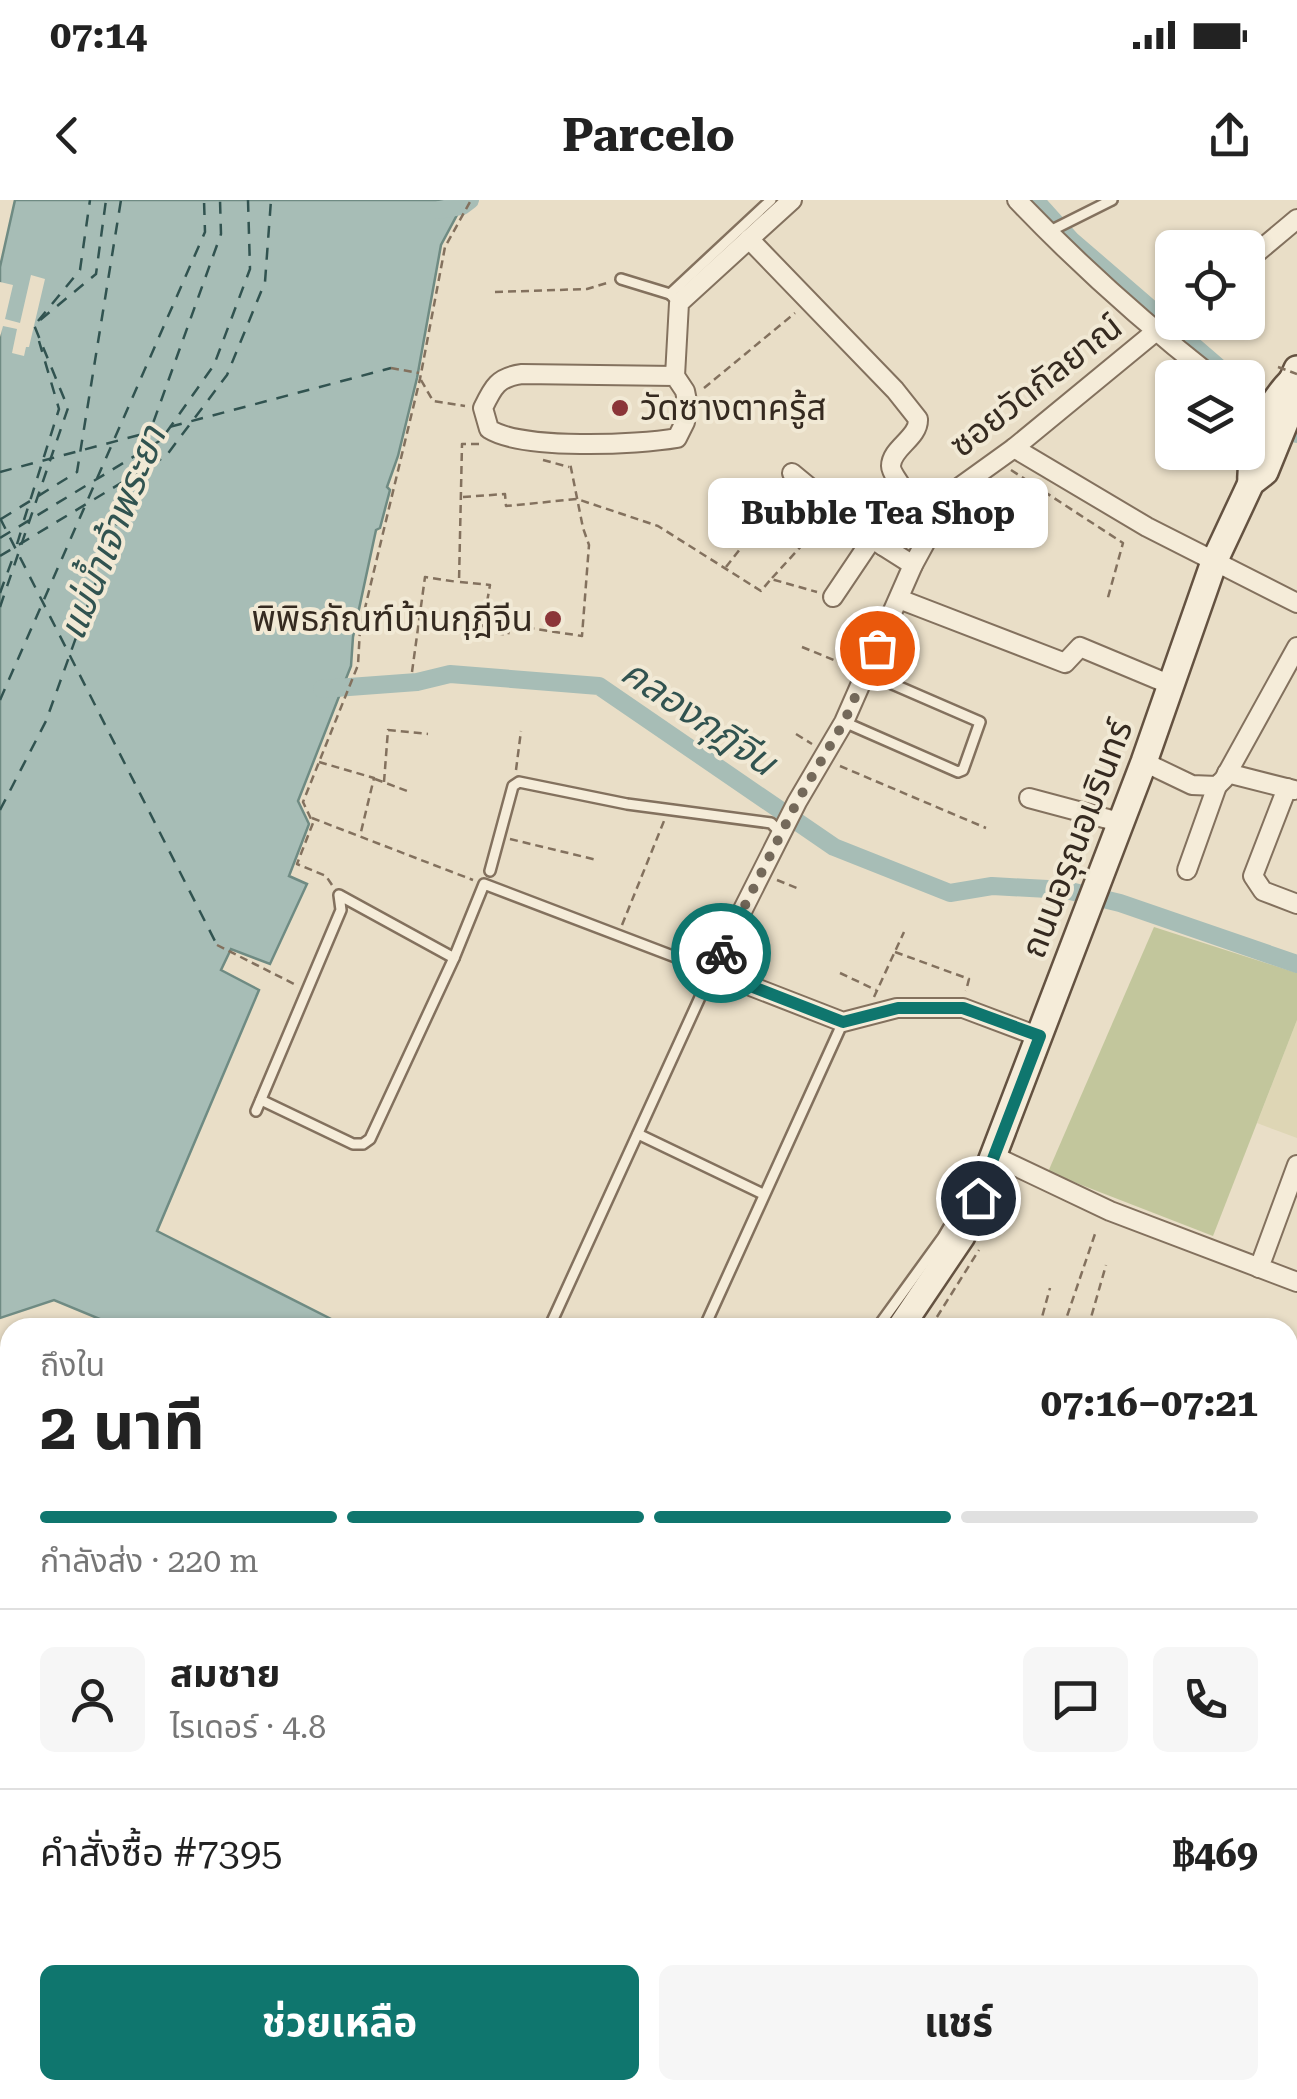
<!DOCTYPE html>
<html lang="th">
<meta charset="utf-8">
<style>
:root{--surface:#fff;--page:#f6f6f6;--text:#222;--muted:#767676;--line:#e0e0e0;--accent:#0f766e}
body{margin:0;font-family:"Roboto Serif","Noto Sans Thai",serif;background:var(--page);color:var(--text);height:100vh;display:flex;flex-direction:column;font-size:38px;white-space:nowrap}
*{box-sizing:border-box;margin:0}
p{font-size:32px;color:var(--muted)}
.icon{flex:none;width:55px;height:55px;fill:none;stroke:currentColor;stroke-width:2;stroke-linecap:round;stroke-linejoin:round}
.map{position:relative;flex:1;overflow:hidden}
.details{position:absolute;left:0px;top:1118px;width:1298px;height:782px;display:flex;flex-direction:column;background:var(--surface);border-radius:30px 30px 0 0;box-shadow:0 2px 8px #0004}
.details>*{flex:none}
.buttons{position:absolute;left:1155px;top:30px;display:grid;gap:20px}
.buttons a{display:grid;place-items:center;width:110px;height:110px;border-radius:15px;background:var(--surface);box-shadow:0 2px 8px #0004;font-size:50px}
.pin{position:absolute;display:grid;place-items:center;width:85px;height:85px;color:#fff;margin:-42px;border:5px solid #fff;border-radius:50%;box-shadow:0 2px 10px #0007}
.courier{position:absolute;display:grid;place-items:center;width:100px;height:100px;margin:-50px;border:8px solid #0f766e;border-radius:50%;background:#fff;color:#222;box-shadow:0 2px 12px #0007}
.bubble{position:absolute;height:70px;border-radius:15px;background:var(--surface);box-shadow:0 2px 8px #0004;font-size:32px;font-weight:700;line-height:70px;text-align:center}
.headline em{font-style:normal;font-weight:700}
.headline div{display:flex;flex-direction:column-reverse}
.headline{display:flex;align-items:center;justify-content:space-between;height:170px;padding:0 40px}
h1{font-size:65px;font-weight:700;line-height:75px}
.bar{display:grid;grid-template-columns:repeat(4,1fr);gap:15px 10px;align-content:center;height:120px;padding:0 40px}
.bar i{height:12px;border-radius:8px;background:var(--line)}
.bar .selected{background:var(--accent)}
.bar p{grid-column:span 4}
.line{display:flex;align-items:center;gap:25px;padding:0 40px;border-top:2px solid var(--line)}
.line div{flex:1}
.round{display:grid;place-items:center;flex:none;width:105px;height:105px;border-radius:15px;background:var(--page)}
.button{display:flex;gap:20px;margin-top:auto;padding:20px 40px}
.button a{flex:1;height:115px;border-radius:15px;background:var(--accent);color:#fff;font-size:40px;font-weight:700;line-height:115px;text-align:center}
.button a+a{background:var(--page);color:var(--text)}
.status{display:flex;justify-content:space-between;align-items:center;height:70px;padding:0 50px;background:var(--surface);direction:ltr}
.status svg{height:28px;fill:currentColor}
header{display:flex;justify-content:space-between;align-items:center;height:130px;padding:0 40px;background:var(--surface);font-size:45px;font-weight:700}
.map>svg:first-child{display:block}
.farmland{fill:#ded6b5}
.green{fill:#c2c69c}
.water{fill:#a7bdb6;stroke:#6f8b83;stroke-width:2.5}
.pier{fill:#e9dec7}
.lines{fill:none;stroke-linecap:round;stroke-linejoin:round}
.canal{stroke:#a7bdb6;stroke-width:18}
.ferry{stroke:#315350;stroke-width:2.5;stroke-dasharray:12 10;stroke-linecap:butt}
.service-casing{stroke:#83715e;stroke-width:14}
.minor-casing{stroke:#83715e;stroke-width:22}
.secondary-casing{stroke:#645241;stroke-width:30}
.path{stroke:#83715e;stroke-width:2.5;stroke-dasharray:8 5;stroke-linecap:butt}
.service{stroke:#f5ecd9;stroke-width:9}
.minor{stroke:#f5ecd9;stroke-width:18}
.secondary{stroke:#f5ecd9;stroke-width:25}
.path-bridge{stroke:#83715e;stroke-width:2.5;stroke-dasharray:8 5;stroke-linecap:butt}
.done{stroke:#74695a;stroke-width:10;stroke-dasharray:0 18}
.route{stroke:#0f766e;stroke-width:12}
.poi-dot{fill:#8b3538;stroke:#f1e9d5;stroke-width:4}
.labels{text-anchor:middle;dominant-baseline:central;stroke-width:8;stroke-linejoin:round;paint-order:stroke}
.street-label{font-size:35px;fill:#352a20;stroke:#f1e9d5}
.poi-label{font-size:35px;fill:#352a20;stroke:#f1e9d5;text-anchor:start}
.water-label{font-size:38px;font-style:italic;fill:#315350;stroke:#f1e9d5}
</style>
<div class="status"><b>07:14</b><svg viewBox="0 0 49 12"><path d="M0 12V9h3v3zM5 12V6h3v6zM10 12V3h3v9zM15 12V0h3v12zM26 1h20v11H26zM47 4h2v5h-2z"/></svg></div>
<header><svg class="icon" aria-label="back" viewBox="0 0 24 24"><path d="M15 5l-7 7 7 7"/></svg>Parcelo<svg class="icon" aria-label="share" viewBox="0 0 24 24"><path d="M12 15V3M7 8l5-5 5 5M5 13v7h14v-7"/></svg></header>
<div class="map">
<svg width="1297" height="1899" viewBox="0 0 1297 1899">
<rect width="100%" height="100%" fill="#e9dec7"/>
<!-- farmland -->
<path class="farmland" d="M1297 820V938L1257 923Z"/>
<!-- green -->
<path class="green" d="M1154 727 1297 773V820L1213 1036 1048 972Z"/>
<!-- water -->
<g class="water">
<path d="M15 0H465L441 45 417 178 398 256 387 287 390 290 380 328 376 330 353 437 351 466 298 601 309 624 289 676 307 684 270 764 231 749 221 770 259 790 157 1031 347 1127H119L54 1100 0 1118V67Z"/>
<rect x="1288" y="1416" width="9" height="73"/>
</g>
<!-- pier -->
<path class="pier" d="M31 75 45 79 29 147H26L24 156 12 153 17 129 3 126 0 137V82L13 85 5 119 20 123Z"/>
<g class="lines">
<!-- canal -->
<g class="canal">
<path d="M1035 0 1071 40 1231 178"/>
<path d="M439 10 462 6 470 0"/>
<path d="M1248 191 1297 234"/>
<path d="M322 489 417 482 450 474 599 486 834 647 950 693 992 686 1066 690 1120 703 1297 764"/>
<path d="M225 1899 236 1890"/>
</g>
<!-- ferry -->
<g class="ferry">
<path d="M38 121 80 70 90 0"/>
<path d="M0 272 391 168"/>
<path d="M0 318 217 745"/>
<path d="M1 319 77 272 121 0"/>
<path d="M24 320 59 209 39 141"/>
<path d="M0 338 161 240 214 165 250 69 248 0"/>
<path d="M17 344 22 328"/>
<path d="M0 356 166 256 227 175 265 82 271 0"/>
<path d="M0 393 15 352"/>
<path d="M0 407 68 208 34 125 96 74 106 0"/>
<path d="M0 500 205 32 204 0"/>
<path d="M0 610 46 521 221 34 220 0"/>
</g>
<defs>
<g id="service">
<path d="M1048 32 1112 0"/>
<path d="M621 79 670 94"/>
<path d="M679 103 670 94 771 0"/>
<path d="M844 522 958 572 963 570 980 522 867 473"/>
<path d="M490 671 513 586 519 582 627 604 771 623 780 632"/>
<path d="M261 900 353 944H363L370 939 454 758"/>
<path d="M256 911 341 710 339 695 454 758 484 684 712 771 549 1128"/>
<path d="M638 934 763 994"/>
<path d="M411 1126 413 1128"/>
<path d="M704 1128 843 822"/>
<path d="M877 1128 943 1037 964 1001"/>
<path d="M0 1255 10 1245"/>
<path d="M0 1334 10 1338"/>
<path d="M0 1549 10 1540"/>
<path d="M0 1682 10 1695"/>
<path d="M0 1726 10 1736"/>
<path d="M111 1890 114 1899"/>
<path d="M743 1899 750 1890"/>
<path d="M805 1899 813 1890"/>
</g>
<g id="minor">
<path d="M1017 0C1078 64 1144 123 1214 178"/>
<path d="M749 39 895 190 918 219C919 238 891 248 891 266 891 273 899 281 902 288 910 309 895 330 883 346"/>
<path d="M1248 60 1297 19"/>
<path d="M675 176 522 174C498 177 493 187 483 208L489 229C522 250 637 245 677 238L685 222 687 201 685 191 675 176 679 103 792 0"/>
<path d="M1248 203 1267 218"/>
<path d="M1014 248 1147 327 1297 403"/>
<path d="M792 273 872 339 913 365"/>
<path d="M833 397 872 339"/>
<path d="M899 399 1065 463 1080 447 1171 485"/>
<path d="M1144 562 1192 585 1217 586 1224 579 1297 447"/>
<path d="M1227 573 1294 590"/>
<path d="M1287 588 1253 676 1263 691 1297 704"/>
<path d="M1029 598 1119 622"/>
<path d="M1187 670 1217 586"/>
<path d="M1040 837 963 808H897L843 822 712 771 797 602 844 522 913 365 949 299 957 289 1014 248 1172 118"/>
<path d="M994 956 1110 1011 1297 1082"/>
<path d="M1259 1068 1297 965"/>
<path d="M1288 1611 1297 1613"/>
<path d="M1288 1679 1297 1652"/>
<path d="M1288 1790 1297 1767"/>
<path d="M194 1899 205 1890"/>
<path d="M392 1899 403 1890"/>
<path d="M600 1899 608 1890"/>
</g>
<g id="secondary">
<path d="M1251 283C1249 248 1267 205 1292 180"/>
<path d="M900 1128 962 1036 977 998 1144 562 1214 362 1251 283 1265 272 1287 218 1293 201 1292 180 1297 169"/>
<path d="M323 1899 331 1890"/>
</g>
</defs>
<!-- service casing -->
<use href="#service" class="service-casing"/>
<!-- minor casing -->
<use href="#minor" class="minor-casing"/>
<!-- secondary casing -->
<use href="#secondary" class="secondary-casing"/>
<!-- path -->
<g class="path">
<path d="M495 92 587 89 610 82"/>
<path d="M391 168 419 173"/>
<path d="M421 180 433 201 465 206"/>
<path d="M704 188 795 113"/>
<path d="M479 244H462L459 382 490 385 482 431 508 435 510 425 582 436 589 345 583 328 570 263"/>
<path d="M543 260 569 267"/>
<path d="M1173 265 1182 252"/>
<path d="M1011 270 1123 343 1107 401"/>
<path d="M463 297 505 294 506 306 577 299 658 326 761 391 771 379 817 392"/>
<path d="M726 367 776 303"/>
<path d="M772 378 805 342"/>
<path d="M802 447 851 467"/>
<path d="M412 472 425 377 458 382"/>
<path d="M796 534 812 544"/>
<path d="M319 562 374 578 360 636"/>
<path d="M840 566 986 628"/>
<path d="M516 570 521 531"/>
<path d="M375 579 410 592"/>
<path d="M384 582 388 530 428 534"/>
<path d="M312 618 473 680"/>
<path d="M510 639 597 660"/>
<path d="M777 680 799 689"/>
<path d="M332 685 326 676 297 664 313 623 303 602 358 465 360 429 420 179 445 47 471 0"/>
<path d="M622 725 664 621"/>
<path d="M217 745 296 785"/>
<path d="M895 752 969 779 966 791"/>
<path d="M840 773 876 790"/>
<path d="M874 797 904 732"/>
<path d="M985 1038 1008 981"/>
<path d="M930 1128 979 1050"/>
<path d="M1039 1128 1050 1088"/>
<path d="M1063 1128 1096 1031"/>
<path d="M1088 1128 1106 1065"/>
<path d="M1288 1266 1297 1224"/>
<path d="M0 1463 10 1473"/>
<path d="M0 1496 10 1487"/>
<path d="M919 1890 929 1899"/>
</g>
<!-- service -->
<use href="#service" class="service"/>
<!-- minor -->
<use href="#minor" class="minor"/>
<!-- secondary -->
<use href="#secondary" class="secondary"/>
<!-- path-bridge -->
<path class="path-bridge" d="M1278 167 1297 174"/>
</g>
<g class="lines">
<!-- done -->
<path class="done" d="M721 753 797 602 844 522 877 448"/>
<!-- route -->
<path class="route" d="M721 753 712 771 843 822 898 808H963L1040 836 978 998"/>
</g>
<!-- markers -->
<g class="poi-dot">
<circle cx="620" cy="208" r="10"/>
<circle cx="553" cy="419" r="10"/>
</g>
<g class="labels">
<!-- street labels -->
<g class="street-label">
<text transform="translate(1036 186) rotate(-38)">ซอยวัดกัลยาณ์</text>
<text transform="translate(1077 639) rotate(-69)">ถนนอรุณอมรินทร์</text>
</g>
<!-- poi labels -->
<g class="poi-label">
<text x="640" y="208">วัดซางตาครู้ส</text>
<text x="533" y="419" text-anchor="end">พิพิธภัณฑ์บ้านกุฎีจีน</text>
</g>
<!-- water labels -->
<g class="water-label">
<text transform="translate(112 333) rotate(-68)">แม่น้ำเจ้าพระยา</text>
<text transform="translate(699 517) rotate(34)">คลองกุฎีจีน</text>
</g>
</g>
</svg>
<div class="buttons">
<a><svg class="icon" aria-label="locate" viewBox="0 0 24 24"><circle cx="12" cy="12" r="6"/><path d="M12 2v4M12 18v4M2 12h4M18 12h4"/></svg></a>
<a><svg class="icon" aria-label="layers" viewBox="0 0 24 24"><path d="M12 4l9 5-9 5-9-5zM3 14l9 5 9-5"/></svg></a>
</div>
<div class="pin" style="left:877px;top:448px;background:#ea580c"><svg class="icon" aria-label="bag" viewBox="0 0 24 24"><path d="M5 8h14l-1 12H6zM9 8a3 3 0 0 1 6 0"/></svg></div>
<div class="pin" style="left:978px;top:998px;background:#1f2937"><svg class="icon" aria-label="home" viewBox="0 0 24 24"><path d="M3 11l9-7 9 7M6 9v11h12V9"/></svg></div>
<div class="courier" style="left:721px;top:753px"><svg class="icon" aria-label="bike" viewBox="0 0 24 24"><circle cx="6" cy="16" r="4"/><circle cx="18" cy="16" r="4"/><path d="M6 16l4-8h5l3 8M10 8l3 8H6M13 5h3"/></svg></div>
<div class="bubble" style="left:708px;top:278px;width:340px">Bubble Tea Shop</div>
<section class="details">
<div class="headline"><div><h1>2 นาที</h1><p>ถึงใน</p></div><em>07:16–07:21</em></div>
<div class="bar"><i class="selected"></i><i class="selected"></i><i class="selected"></i><i></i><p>กำลังส่ง · 220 m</p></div>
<div class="line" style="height:180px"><a class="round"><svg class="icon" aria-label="person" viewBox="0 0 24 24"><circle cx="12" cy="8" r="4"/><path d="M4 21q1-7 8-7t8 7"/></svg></a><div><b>สมชาย</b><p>ไรเดอร์ · 4.8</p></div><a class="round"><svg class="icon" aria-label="chat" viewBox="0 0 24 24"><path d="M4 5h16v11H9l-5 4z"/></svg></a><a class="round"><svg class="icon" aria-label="phone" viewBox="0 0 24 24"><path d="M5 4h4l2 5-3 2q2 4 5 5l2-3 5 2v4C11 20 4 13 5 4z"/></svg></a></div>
<div class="line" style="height:130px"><div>คำสั่งซื้อ #7395</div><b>฿469</b></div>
<div class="button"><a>ช่วยเหลือ</a><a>แชร์</a></div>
</section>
</div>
